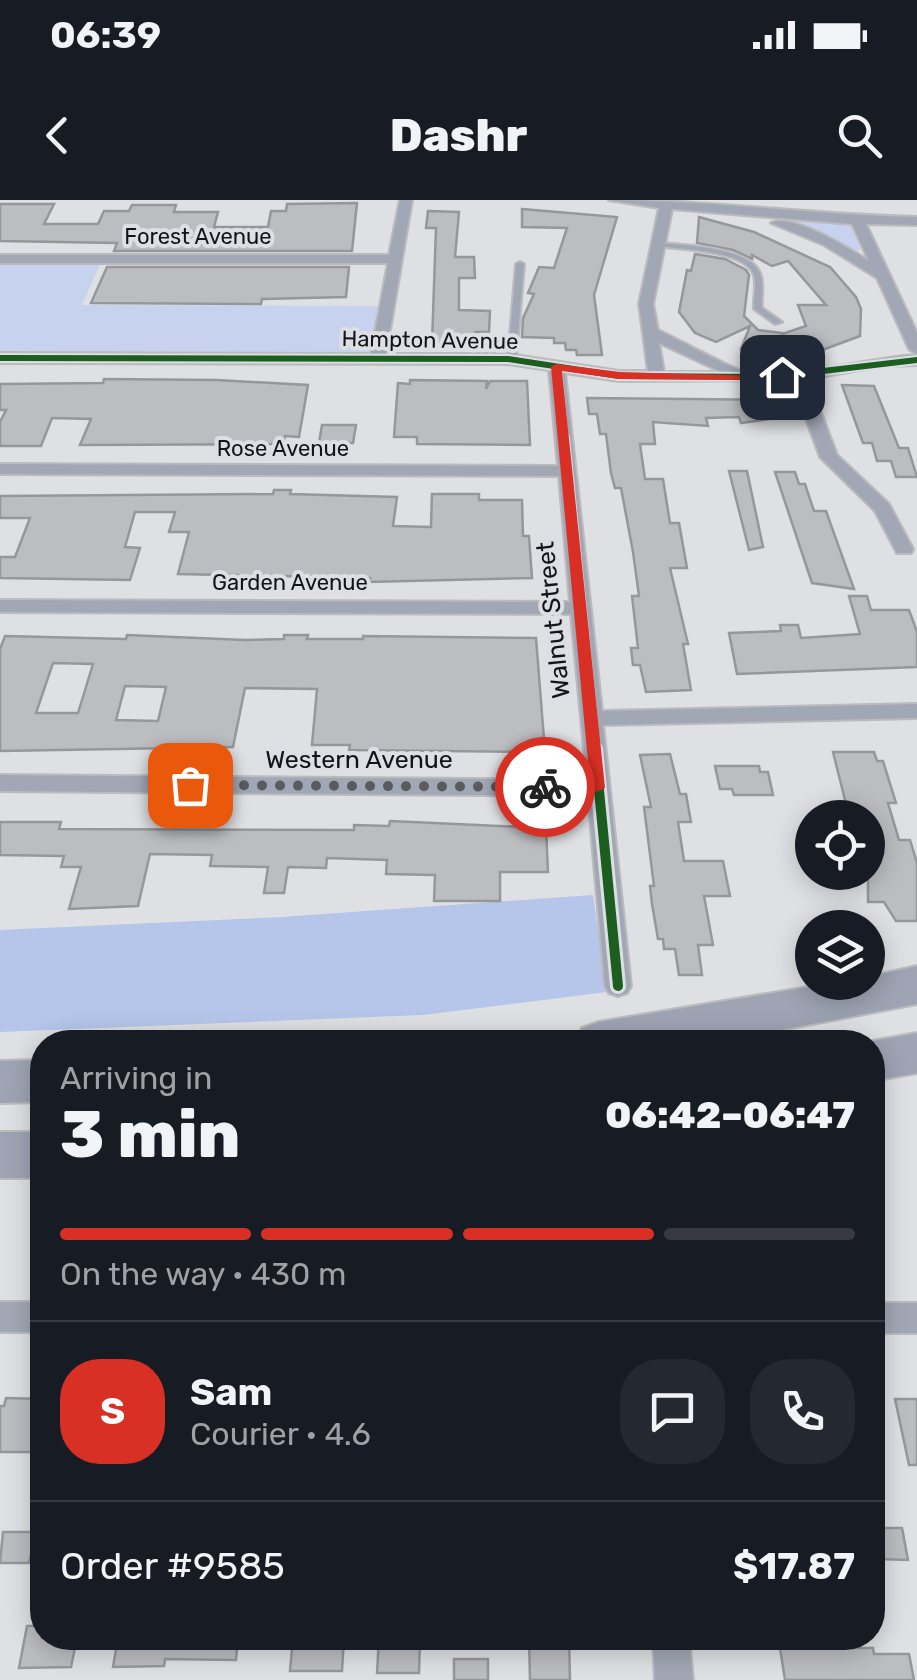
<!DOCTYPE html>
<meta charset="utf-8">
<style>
:root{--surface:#171b24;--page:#242831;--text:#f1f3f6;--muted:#9ea1a6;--line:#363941;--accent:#d93025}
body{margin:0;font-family:Rubik,sans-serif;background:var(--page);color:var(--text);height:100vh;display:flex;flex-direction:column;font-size:38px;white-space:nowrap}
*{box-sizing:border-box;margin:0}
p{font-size:32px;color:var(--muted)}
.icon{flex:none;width:55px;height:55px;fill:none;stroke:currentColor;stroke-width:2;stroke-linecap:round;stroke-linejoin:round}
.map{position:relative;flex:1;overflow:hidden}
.side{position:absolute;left:30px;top:830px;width:855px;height:620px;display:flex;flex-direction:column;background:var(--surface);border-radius:40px;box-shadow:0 5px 25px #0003}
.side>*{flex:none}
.fabs{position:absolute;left:795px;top:600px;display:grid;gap:20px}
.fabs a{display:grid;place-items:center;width:90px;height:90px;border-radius:50%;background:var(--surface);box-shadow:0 5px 25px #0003;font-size:50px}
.pin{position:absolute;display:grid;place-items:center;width:85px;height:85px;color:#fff;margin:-42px;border-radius:20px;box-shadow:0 5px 15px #0006}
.courier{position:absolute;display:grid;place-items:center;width:100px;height:100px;margin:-50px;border:8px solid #d93025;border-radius:50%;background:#fff;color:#222;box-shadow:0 2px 12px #0007}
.headline em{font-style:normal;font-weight:800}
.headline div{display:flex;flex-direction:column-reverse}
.headline{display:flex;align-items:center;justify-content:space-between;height:170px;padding:0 30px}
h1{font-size:65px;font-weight:800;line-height:75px}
.bar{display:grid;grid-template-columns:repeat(4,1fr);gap:15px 10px;align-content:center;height:120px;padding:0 30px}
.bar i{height:12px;border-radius:8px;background:var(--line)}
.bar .selected{background:var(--accent)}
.bar p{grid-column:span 4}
.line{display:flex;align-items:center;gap:25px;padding:0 30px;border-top:2px solid var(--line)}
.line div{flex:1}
.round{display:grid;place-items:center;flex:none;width:105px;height:105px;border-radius:40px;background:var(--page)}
.status{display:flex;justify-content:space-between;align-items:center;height:70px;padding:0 50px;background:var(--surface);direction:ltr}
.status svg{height:28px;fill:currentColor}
header{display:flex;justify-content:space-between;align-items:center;height:130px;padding:0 30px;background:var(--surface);font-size:45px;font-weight:800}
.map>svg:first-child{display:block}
.green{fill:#c6d2ee}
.forest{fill:#b6c6ea}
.building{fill:#bcbdc0;stroke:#96979a;stroke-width:2.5;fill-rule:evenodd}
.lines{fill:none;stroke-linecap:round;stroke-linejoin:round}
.service-casing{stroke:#bbbbbd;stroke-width:4}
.minor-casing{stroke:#bbbbbd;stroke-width:4}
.motorway-casing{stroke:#bbbbbd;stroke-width:4}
.service{fill:#a2a7b5;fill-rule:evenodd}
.minor{fill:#a2a7b5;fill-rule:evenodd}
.motorway{fill:#9ea4b3;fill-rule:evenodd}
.cycleway-far2-casing{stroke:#dddfe5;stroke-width:10}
.cycleway-far1-casing{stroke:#dddfe5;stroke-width:12}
.cycleway-casing{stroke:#dddfe5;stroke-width:16}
.cycleway-far2{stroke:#1b5e20;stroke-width:6}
.cycleway-far1{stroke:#1b5e20;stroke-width:8}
.cycleway{stroke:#1b5e20;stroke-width:10}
.route{fill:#d93025}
.done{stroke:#5a5b5e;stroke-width:10;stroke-dasharray:0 18}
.labels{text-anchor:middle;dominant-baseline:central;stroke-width:8;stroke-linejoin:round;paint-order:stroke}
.far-street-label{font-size:22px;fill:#131416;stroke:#dddfe5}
.street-label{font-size:25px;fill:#131416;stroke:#dddfe5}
</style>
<div class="status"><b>06:39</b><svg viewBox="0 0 49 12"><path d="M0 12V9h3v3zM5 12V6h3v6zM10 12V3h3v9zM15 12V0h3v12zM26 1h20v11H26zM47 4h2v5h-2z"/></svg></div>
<header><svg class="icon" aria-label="back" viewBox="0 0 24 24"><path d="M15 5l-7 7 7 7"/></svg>Dashr<svg class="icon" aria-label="search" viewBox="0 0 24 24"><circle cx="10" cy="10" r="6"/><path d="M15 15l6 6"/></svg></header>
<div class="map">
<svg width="917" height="1480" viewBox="0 0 917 1480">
<rect width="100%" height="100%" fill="#dfe0e3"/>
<!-- green -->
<g class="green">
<path d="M768 17 842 23 851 26 861 50 853 51Z"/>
<path d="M0 62H101L82 105 378 106 372 150 366 155 0 153Z"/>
</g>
<!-- forest -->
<path class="forest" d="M593 695 607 792 423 815 0 832V730L281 717Z"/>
<!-- building -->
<g class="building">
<path d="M357 3 352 51H114L117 43 0 41V4H54L44 24H98L104 11H129L132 5H176L174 12H218L214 27H268L271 11H286L287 4Z"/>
<path d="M522 9 617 17 594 95 602 155H577L576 150H566L565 143H554V138L522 137 523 118 534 94 528 93 539 67 554 68 567 28 522 27Z"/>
<path d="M428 11 459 12 455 57H474L475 78H459V110L490 111 489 132H475V143H432L436 28H426Z"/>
<path d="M699 17 754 32 830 67 856 97 861 109 860 136 806 156 782 134 806 126 798 105H826L788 61 772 66 752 55V59L733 50 697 43Z"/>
<path d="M695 54 725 59 746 70 749 75 744 116 758 130 782 133 775 154 741 149 750 126 716 142 695 133 679 112 687 70 691 71Z"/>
<path d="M107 67H349L346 97 262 99 261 104 91 103Z"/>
<path d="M104 179 217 180 308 185 299 237 285 236 283 244 80 245 91 219 52 218 41 246H0V222L6 210H0V184L103 183Z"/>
<path d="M410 180 487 181 486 189 490 181H527L530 245 417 244V237H394L398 183 410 184Z"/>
<path d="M842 185 874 186 899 248H908L917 277H896L891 261H877L872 243H863Z"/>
<path d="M587 198 778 200 784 217 741 223 739 217 706 218 708 226 653 222 655 244H640L645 279H663L670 323H679L687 368H670L688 444H683L691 490 646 492 640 465H633L631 448H638L632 396H639L633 352 621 288H615L611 273 606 234H600L597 214H589Z"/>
<path d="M322 225H356L353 243H319Z"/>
<path d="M729 271H747L763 347 749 350Z"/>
<path d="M775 272H795L799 284H805L814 311H826L854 389 812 383Z"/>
<path d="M274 290H291L290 294 397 297 393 326 431 327 432 294H479V300H522L523 336H529L532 378 369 382 370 378 178 374 189 332H169L175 312H135L125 347 140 348 130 380 0 378V357H15L30 318H0V296L273 294Z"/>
<path d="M849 396H867L871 410H909L917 432V467L737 474 729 433 781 431 780 425H798L801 438 860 434Z"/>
<path d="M127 435 245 440 284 439V435H308L307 439H363V436L536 438 545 552 349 550 350 545H312L317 489 245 488 233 547 0 551V449L5 436 126 439ZM53 463 93 464 78 513H36ZM125 486 166 487 158 521 116 520Z"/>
<path d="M833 552H874L877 561H883L896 603H888L899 640H910L917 663V721H896L884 702H868V654H878L868 618 849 616Z"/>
<path d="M670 554 680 594H686L691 622H678L684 661H723L730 696H704L713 745H698L702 775H679L675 749H664L663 739H658L652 704 650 686H654L644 607H651L640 555Z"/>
<path d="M715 566H759L760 572H768L773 595H734L732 589H720Z"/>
<path d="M390 621 546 628 548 672H500V701H434L435 675 386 674 387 660 327 658 326 668 288 667 284 693H264L268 667 210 666 212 655 150 654 138 706 69 709 81 667H61L64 656 0 655V622H61L59 629 354 630V625L389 626Z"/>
<path d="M6 1198 42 1199V1252H0V1206H4Z"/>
<path d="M895 1199H917V1265H909Z"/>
<path d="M872 1328H902L908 1360 878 1359Z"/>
<path d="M3 1332H36L29 1363H0Z"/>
<path d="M27 1426H42V1438H77L71 1467 19 1468Z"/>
<path d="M118 1438H238L236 1460 165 1459 164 1466 113 1467Z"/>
<path d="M293 1438H344L342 1471H290Z"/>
<path d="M379 1438H420L419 1473H377Z"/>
<path d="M529 1438H569L570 1480H530Z"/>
<path d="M780 1448H873L874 1454H909L914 1480H785Z"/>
<rect x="454" y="1459" width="34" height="21"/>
</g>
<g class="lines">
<defs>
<g id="service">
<path d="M658 43C682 45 754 47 761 76 764 86 761 98 762 108L782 122 775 124 754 109C753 99 757 86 754 76 748 50 678 49 656 46L655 45Z"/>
<path d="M520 62 524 64 516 159 512 161 508 159 516 64Z"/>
</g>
<g id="minor">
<path d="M400 0H412L386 154H508L619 171H648L639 104 659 8 609 0C711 0 813 15 917 17V25L866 24 917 133V154L909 149 877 78 824 45 771 23C791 12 850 49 869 61L852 24 672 9 653 104 658 130C685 143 713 159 741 171 771 184 877 156 917 155V165L883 166 808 179 837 255 889 304 913 349 911 353H897L875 311 820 257 792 180 619 181 565 173 602 511 917 504V518L603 525 631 786 627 793 618 796 609 793 605 786 588 596 0 591V575L587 580 571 414 0 412V400L570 402 559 276 0 274V264L558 266 549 170 508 164 0 163V153L371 154 388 63H0V55H389ZM659 143 721 172H664Z"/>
<rect x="0" y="1102" width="42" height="30"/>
<rect x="872" y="1103" width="45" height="30"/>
<path d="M653 1438H689L693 1480H655Z"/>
</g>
<g id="motorway">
<path d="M917 766V804L718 842H575L582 828 599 822 838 782H868V777Z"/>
<path d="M917 833V873L872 881V842H867Z"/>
<path d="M42 860V902L0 903V861Z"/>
<rect x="0" y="932" width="42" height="46"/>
</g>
</defs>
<!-- service casing -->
<use href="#service" class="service-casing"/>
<!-- minor casing -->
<use href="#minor" class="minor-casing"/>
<!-- motorway casing -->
<use href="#motorway" class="motorway-casing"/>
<!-- service -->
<use href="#service" class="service"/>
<!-- minor -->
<use href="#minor" class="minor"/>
<!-- motorway -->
<use href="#motorway" class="motorway"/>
<defs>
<g id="cycleway-far2">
<path d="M0 158 508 159 619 176 772 177 917 160"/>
<path d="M557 167 564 241"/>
</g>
<path id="cycleway-far1" d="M564 238 595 552"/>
<path id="cycleway" d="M595 549 618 786"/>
</defs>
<!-- cycleway-far2 casing -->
<use href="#cycleway-far2" class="cycleway-far2-casing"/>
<!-- cycleway-far1 casing -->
<use href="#cycleway-far1" class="cycleway-far1-casing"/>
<!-- cycleway casing -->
<use href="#cycleway" class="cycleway-casing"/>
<!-- cycleway-far2 -->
<use href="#cycleway-far2" class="cycleway-far2"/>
<!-- cycleway-far1 -->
<use href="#cycleway-far1" class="cycleway-far1"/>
<!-- cycleway -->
<use href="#cycleway" class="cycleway"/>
</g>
<!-- route -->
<path class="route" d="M556 164 620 172 788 177 782 180 620 179 562 171 605 588C592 597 550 597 538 587L545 582 590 583 551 167Z"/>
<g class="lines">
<!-- done -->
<path class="done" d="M190 585 545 587"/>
</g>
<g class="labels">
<!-- far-street labels -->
<g class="far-street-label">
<text x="198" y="36">Forest Avenue</text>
<text transform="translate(430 140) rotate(1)">Hampton Avenue</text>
<text x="283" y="248">Rose Avenue</text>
<text x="290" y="382">Garden Avenue</text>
</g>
<!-- street labels -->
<g class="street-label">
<text transform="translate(553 420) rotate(-96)">Walnut Street</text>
<text x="359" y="559">Western Avenue</text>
</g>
</g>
</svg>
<div class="fabs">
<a><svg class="icon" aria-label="locate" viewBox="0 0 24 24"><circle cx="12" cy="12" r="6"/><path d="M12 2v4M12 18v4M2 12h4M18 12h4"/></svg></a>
<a><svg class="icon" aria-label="layers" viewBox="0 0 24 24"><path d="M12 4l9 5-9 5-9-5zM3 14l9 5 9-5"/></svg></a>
</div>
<div class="pin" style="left:190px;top:585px;background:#ea580c"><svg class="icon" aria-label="bag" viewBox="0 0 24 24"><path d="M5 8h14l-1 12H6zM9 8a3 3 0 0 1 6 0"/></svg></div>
<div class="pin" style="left:782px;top:177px;background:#1f2937"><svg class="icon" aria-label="home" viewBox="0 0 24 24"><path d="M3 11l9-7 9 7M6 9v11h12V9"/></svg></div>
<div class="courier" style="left:545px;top:587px"><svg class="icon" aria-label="bike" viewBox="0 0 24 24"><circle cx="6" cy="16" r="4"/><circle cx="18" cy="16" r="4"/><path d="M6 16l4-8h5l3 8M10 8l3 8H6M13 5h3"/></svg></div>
<section class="side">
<div class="headline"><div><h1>3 min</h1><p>Arriving in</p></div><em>06:42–06:47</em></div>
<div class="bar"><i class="selected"></i><i class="selected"></i><i class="selected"></i><i></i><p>On the way · 430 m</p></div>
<div class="line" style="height:180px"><b class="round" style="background:var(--accent);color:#fff">S</b><div><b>Sam</b><p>Courier · 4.6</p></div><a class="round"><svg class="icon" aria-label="chat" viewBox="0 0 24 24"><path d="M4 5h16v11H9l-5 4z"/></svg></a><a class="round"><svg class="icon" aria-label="phone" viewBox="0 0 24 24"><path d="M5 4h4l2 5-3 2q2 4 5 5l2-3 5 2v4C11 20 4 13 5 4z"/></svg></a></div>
<div class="line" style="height:130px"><div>Order #9585</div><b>$17.87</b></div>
</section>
</div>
